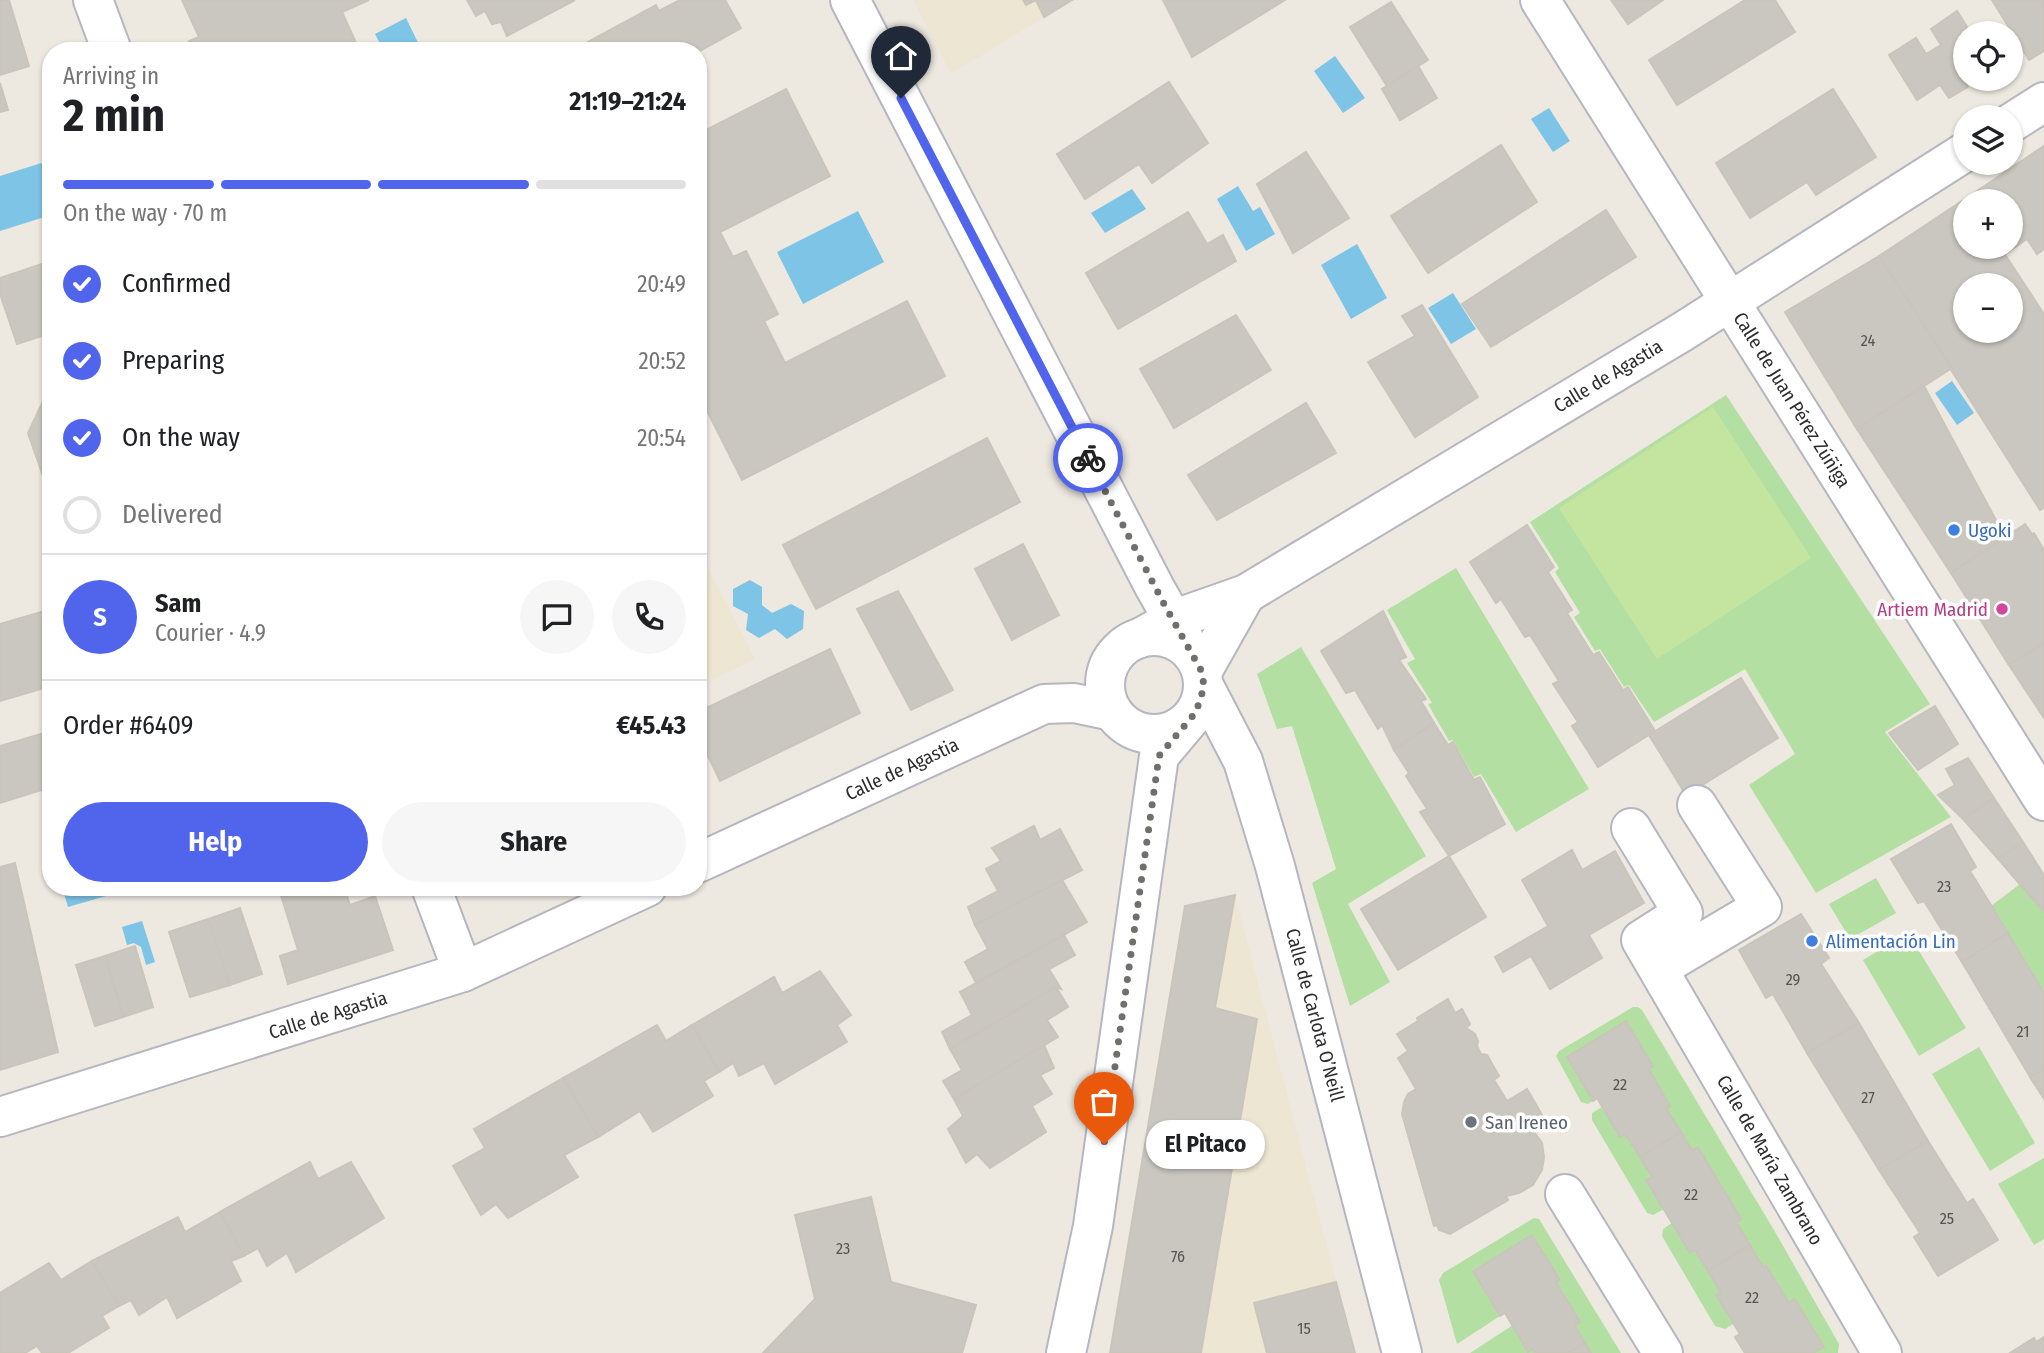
<!DOCTYPE html>
<meta charset="utf-8">
<style>
:root{--surface:#fff;--page:#f6f6f6;--text:#202124;--muted:#757577;--line:#e0e0e0;--accent:#5064ec}
body{margin:0;font-family:"Fira Sans Condensed",sans-serif;background:var(--page);color:var(--text);height:100vh;display:flex;flex-direction:column;font-size:26px;white-space:nowrap}
*{box-sizing:border-box;margin:0}
p{font-size:23px;color:var(--muted)}
.icon{flex:none;width:38px;height:38px;fill:none;stroke:currentColor;stroke-width:2;stroke-linecap:round;stroke-linejoin:round}
.map{position:relative;flex:1;overflow:hidden}
.details{position:absolute;left:42px;top:42px;width:665px;height:854px;display:flex;flex-direction:column;background:var(--surface);border-radius:28px;box-shadow:0 2px 5px #0004}
.details>*{flex:none}
.buttons{position:absolute;left:1953px;top:21px;display:grid;gap:14px}
.buttons a{display:grid;place-items:center;width:70px;height:70px;border-radius:50%;background:var(--surface);box-shadow:0 2px 5px #0004;font-size:35px}
.pin{position:absolute;display:grid;place-items:center;width:60px;height:60px;color:#fff;margin:-72px -30px;border-radius:50% 50% 50% 0;rotate:-45deg;box-shadow:0 0 7px #0007}
.pin .icon{rotate:45deg}
.courier{position:absolute;display:grid;place-items:center;width:70px;height:70px;margin:-35px;border:5px solid #5064ec;border-radius:50%;background:#fff;color:#222;box-shadow:0 2px 9px #0007}
.bubble{position:absolute;height:49px;border-radius:24px;background:var(--surface);box-shadow:0 2px 5px #0004;font-size:23px;font-weight:700;line-height:49px;text-align:center}
.summary em{font-style:normal;font-weight:700}
.summary div{display:flex;flex-direction:column-reverse}
.summary{display:flex;align-items:center;justify-content:space-between;height:119px;padding:0 21px}
h1{font-size:46px;font-weight:700;line-height:52px}
.bar{display:grid;grid-template-columns:repeat(4,1fr);gap:10px 7px;align-content:center;height:84px;padding:0 21px}
.bar i{height:9px;border-radius:5px;background:var(--line)}
.bar .active{background:var(--accent)}
.bar p{grid-column:span 4}
.line{display:flex;align-items:center;gap:18px;padding:0 21px;border-top:2px solid var(--line)}
.line div{flex:1}
.round{display:grid;place-items:center;flex:none;width:74px;height:74px;border-radius:37px;background:var(--page)}
ol{padding:0 21px;list-style:none}
li{display:flex;align-items:center;gap:21px;height:77px}
li p{margin-inline-start:auto}
li .icon{padding:7px;border-radius:50%;background:var(--accent);color:#fff;stroke-width:4}
li:last-child{color:var(--muted)}
li i{width:38px;height:38px;border:4px solid var(--line);border-radius:50%}
.primary-button{display:flex;gap:14px;margin-top:auto;padding:14px 21px}
.primary-button a{flex:1;height:80px;border-radius:42px;background:var(--accent);color:#fff;font-size:28px;font-weight:700;line-height:80px;text-align:center}
.primary-button a+a{background:var(--page);color:var(--text)}
.map>svg:first-child{display:block}
.education{fill:#ede6d3}
.green{fill:#b4dfa3}
.pitch{fill:#c4e5a0}
.water{fill:#7ec4e6}
.building{fill:#c9c7bf;stroke:#c9c5bb;stroke-width:2;fill-rule:evenodd}
.lines{fill:none;stroke-linecap:round;stroke-linejoin:round}
.minor-casing{stroke:#b5b6bf;stroke-width:42}
.minor{stroke:#fff;stroke-width:38}
.done{stroke:#706f6c;stroke-width:7;stroke-dasharray:0 12.6}
.route{stroke:#5064ec;stroke-width:9}
.shop-dot{fill:#3f7fe0;stroke:#fff;stroke-width:2.5}
.hotel-dot{fill:#d1479c;stroke:#fff;stroke-width:2.5}
.worship-dot{fill:#6b7280;stroke:#fff;stroke-width:2.5}
.labels{text-anchor:middle;dominant-baseline:central;stroke-width:7;stroke-linejoin:round;paint-order:stroke}
.number-label{font-size:16px;fill:#545452}
.street-label{font-size:19px;fill:#2d2d2d;stroke:#fff}
.shop-label{font-size:19px;fill:#366cbe;stroke:#fff;text-anchor:start}
.hotel-label{font-size:19px;fill:#b23c85;stroke:#fff;text-anchor:end}
.worship-label{font-size:19px;fill:#5b616d;stroke:#fff;text-anchor:start}
</style>
<div class="map">
<svg width="2044" height="1353" viewBox="0 0 2044 1353">
<rect width="100%" height="100%" fill="#ede9e1"/>
<!-- education -->
<g class="education">
<path d="M913 0H1072L951 74Z"/>
<path d="M698 548 755 659 698 687Z"/>
<path d="M1235 895 1355 1353H1110L1185 906Z"/>
</g>
<!-- green -->
<g class="green">
<path d="M1726 395 1930 704 1885 732 1951 817 1816 893 1749 785 1795 754 1745 669 1654 722 1629 685 1624 687 1600 649 1595 651 1574 617 1580 613 1555 572 1559 568 1530 522Z"/>
<path d="M1456 568 1589 789 1516 832 1481 774 1474 777 1453 740 1449 741 1428 704 1432 703 1407 663 1415 659 1387 610Z"/>
<path d="M1301 647 1426 856 1348 904 1390 982 1350 1006 1312 883 1336 869 1292 726 1277 729 1257 674Z"/>
<path d="M1876 878 1896 913 1850 939 1829 904Z"/>
<path d="M2020 884 2044 912V993L1991 906Z"/>
<path d="M1908 933 1966 1028 1919 1056 1863 960Z"/>
<path d="M1633 1007H1638L1642 1010 1774 1230 1839 1344 1838 1353H1813L1824 1346 1795 1300 1789 1303 1767 1265 1763 1267 1736 1222 1741 1219 1698 1148 1692 1150 1666 1108 1670 1105 1649 1069 1626 1022 1593 1101 1588 1104 1581 1102 1556 1056 1559 1051Z"/>
<path d="M1979 1047 2035 1143 1990 1171 1932 1074Z"/>
<path d="M1602 1107 1620 1137 1625 1134 1652 1177 1646 1181 1664 1209 1653 1215 1647 1213 1592 1120V1113Z"/>
<path d="M2044 1158V1239L2034 1245 1998 1184Z"/>
<path d="M1534 1218 1539 1219 1621 1353H1591L1575 1326 1580 1322 1556 1282 1559 1279 1532 1235 1473 1270 1500 1316 1457 1344 1439 1280 1443 1273Z"/>
<path d="M1672 1223 1690 1252 1695 1250 1721 1293 1716 1295 1733 1324 1725 1329 1715 1326 1662 1236 1663 1229Z"/>
<path d="M1513 1325 1528 1351 1532 1349 1535 1353H1470Z"/>
</g>
<!-- pitch -->
<path class="pitch" d="M1713 407 1811 558 1657 659 1559 508Z"/>
<!-- water -->
<g class="water">
<path d="M406 18 422 51H384L375 34Z"/>
<path d="M1335 56 1365 98 1343 113 1314 71Z"/>
<path d="M1549 108 1570 141 1553 152 1531 119Z"/>
<path d="M51 160V215L0 231V176Z"/>
<path d="M1238 186 1253 211 1260 207 1275 234 1246 251 1217 199Z"/>
<path d="M1132 189 1146 209 1105 233 1091 213Z"/>
<path d="M858 211 884 262 803 304 777 252Z"/>
<path d="M1357 244 1387 298 1351 319 1321 265Z"/>
<path d="M1453 293 1476 329 1451 344 1428 308Z"/>
<path d="M1952 381 1974 413 1957 425 1935 393Z"/>
<path d="M750 580 762 587V605L772 613 791 604 804 611 803 629 787 639 775 629 759 638 746 630 748 614 733 606V589Z"/>
<path d="M62 887H103L106 896 68 907Z"/>
<path d="M142 921 155 962 146 965 141 947 134 943 127 945 122 927Z"/>
</g>
<!-- building -->
<g class="building">
<path d="M0 0H9L29 66 0 75Z"/>
<path d="M182 0H369L342 12 357 45 345 51H194L189 41 199 37Z"/>
<path d="M467 0H575L507 36 501 22 492 24 485 11 476 16Z"/>
<path d="M680 0H725L741 28 698 52 593 51 588 42 656 5 659 11Z"/>
<path d="M1023 0H1072L1044 17 1036 0 1026 5Z"/>
<path d="M1163 0H1285L1192 57Z"/>
<path d="M1611 0H1663L1628 24Z"/>
<path d="M1745 0H1775L1795 32 1677 105 1649 60Z"/>
<path d="M1992 0H2044V51L2029 60Z"/>
<path d="M1391 2 1428 60 1387 86 1350 27Z"/>
<path d="M1957 11 1971 33H1965V70L1960 73 1968 87 1949 98 1940 85 1917 100 1889 55 1916 38 1926 54 1941 45 1931 29Z"/>
<path d="M1418 66 1437 98 1400 120 1382 89Z"/>
<path d="M1169 82 1208 143 1152 183 1139 164 1085 199 1057 154Z"/>
<path d="M0 83 8 110 0 112Z"/>
<path d="M786 89 830 176 720 232 733 257 746 251 778 314 764 321 785 363 907 301 945 376 742 480 698 393V134Z"/>
<path d="M1833 89 1876 157 1816 195 1807 182 1750 218 1716 163Z"/>
<path d="M1501 145 1537 202 1428 273 1391 216Z"/>
<path d="M2044 146V249L2037 254 2027 239 2005 254 2000 247H2011V201H1970L1968 197Z"/>
<path d="M1306 152 1349 218 1293 253 1257 184Z"/>
<path d="M1968 197 1970 201H1965V247H2000L2044 314V508L2040 510 1879 256ZM1965 285H2011V331H1965Z"/>
<path d="M1606 210 1636 257 1491 347 1462 304Z"/>
<path d="M1188 212 1207 244 1223 235 1236 261 1118 329 1086 273Z"/>
<path d="M1879 256 1952 368 1857 429 1785 312Z"/>
<path d="M51 261V333L17 344 0 294V278Z"/>
<path d="M1422 305 1478 397 1415 437 1368 362 1415 336 1402 316Z"/>
<path d="M1236 315 1271 370 1174 428 1140 369Z"/>
<path d="M1924 386 2005 537 1951 573 1857 429Z"/>
<path d="M51 394V499L28 433 45 397Z"/>
<path d="M1306 403 1336 453 1217 520 1188 475Z"/>
<path d="M987 438 1020 502 816 609 783 545Z"/>
<path d="M2025 524 2032 534 2034 533 2044 550V643L2009 665 1951 573Z"/>
<path d="M1527 525 1554 567 1548 572 1572 610 1567 613 1593 655 1599 652 1623 690 1628 687 1655 731 1598 767 1572 726 1578 722 1553 684 1559 681 1530 635 1525 637 1501 599 1496 603 1470 562Z"/>
<path d="M1023 544 1059 615 1012 640 975 569Z"/>
<path d="M898 591 953 690 911 710 857 609Z"/>
<path d="M48 610 51 619V686L0 701V624Z"/>
<path d="M1383 611 1406 657 1399 660 1426 699 1421 701 1434 723 1394 750 1382 725 1378 729 1355 690 1346 693 1321 651Z"/>
<path d="M2044 643V718L2009 665Z"/>
<path d="M830 649 860 713 720 781 698 735V712Z"/>
<path d="M1741 678 1778 738 1686 795 1649 735Z"/>
<path d="M1935 706 1958 744 1918 770 1889 733Z"/>
<path d="M1434 723 1448 745 1453 742 1474 780 1480 777 1505 824 1449 856 1420 812 1427 809 1406 776 1409 773 1394 750Z"/>
<path d="M51 731V787L0 803V746Z"/>
<path d="M1968 758 1994 798 1963 819 1938 795 1955 785 1946 769Z"/>
<path d="M1994 798 2023 842 1998 859 1963 819Z"/>
<path d="M1951 824 1976 867 1970 871 2008 933 1962 962 1924 901 1918 903 1891 859Z"/>
<path d="M1034 826 1040 840 1060 829 1082 870 975 925 968 907 998 891 986 869 1001 861 992 848Z"/>
<path d="M2023 842 2044 875V912L1998 859Z"/>
<path d="M1572 850 1582 870 1615 851 1644 903 1589 935 1602 958 1550 989 1531 956 1503 972 1495 957 1548 926 1522 880Z"/>
<path d="M1449 856 1486 917 1398 970 1361 909Z"/>
<path d="M15 863 58 1052 0 1070V867Z"/>
<path d="M1062 880 1087 922 976 983 965 962 988 949 975 925Z"/>
<path d="M285 887H344L350 905 375 896 393 950 288 984 280 956 298 950 279 889Z"/>
<path d="M1235 895 1215 1008 1257 1019 1201 1353H1110L1185 906Z"/>
<path d="M240 908 262 974 230 985 208 919Z"/>
<path d="M1801 914 1829 958 1821 964 1859 1023 1807 1053 1773 994 1766 998 1739 950Z"/>
<path d="M208 919 230 985 190 997 169 932Z"/>
<path d="M2008 933 2044 993V1069L2030 1077 1962 962Z"/>
<path d="M1064 935 1075 955 1049 969 1061 989 1056 987 950 1049 942 1032 972 1015 960 992Z"/>
<path d="M135 946 153 1007 123 1017 105 956Z"/>
<path d="M105 956 123 1017 95 1026 76 965Z"/>
<path d="M820 971 851 1015 837 1025 847 1042 775 1084 764 1063 739 1076 733 1063 719 1072 692 1025 774 977 782 993Z"/>
<path d="M1056 987 1068 1007 1047 1020 1058 1037 954 1099 943 1081 962 1070 950 1049Z"/>
<path d="M1448 999 1455 1013 1462 1009 1470 1024 1466 1028 1475 1034 1478 1041 1477 1046 1481 1054 1487 1055 1499 1076 1494 1080 1507 1101 1527 1089 1542 1115 1532 1129 1542 1143 1544 1157 1542 1170 1533 1185 1519 1193 1506 1196 1508 1200 1450 1234 1439 1230 1437 1225 1434 1226 1402 1114 1404 1102 1408 1094 1416 1089 1398 1058 1408 1051 1397 1034 1418 1021 1417 1018Z"/>
<path d="M1626 1021 1653 1066 1649 1069 1670 1106 1666 1108 1681 1132 1640 1157 1625 1134 1620 1137 1597 1098 1593 1101 1567 1057Z"/>
<path d="M1859 1023 1928 1141 1879 1170 1807 1053Z"/>
<path d="M657 1025 666 1041 692 1025 719 1072 704 1081 713 1096 653 1132 640 1111 598 1137 563 1078Z"/>
<path d="M1044 1045 1054 1068 1040 1075 1052 1094 1032 1106 1046 1132 990 1168 977 1154 966 1163 948 1129 963 1116 954 1099Z"/>
<path d="M2044 1069V1099L2030 1077Z"/>
<path d="M563 1078 598 1137 564 1155 578 1177 508 1218 496 1204 481 1215 453 1166 485 1148 474 1129Z"/>
<path d="M1681 1132 1692 1150 1698 1147 1741 1219 1736 1222 1750 1245 1708 1271 1695 1250 1690 1253 1672 1223 1646 1180 1652 1177 1640 1157Z"/>
<path d="M1928 1141 1967 1203 1973 1199 1998 1240 1938 1276 1914 1237 1920 1233 1879 1170Z"/>
<path d="M310 1162 318 1179 351 1162 384 1218 296 1272 287 1253 267 1266 258 1248 244 1256 220 1212Z"/>
<path d="M871 1197 891 1282 976 1305 962 1353H763L815 1299 795 1215Z"/>
<path d="M220 1212 244 1256 231 1261 241 1281 177 1318 167 1297 139 1315 131 1300 119 1306 92 1261 178 1217 185 1232Z"/>
<path d="M1532 1235 1560 1280 1556 1282 1580 1322 1575 1326 1585 1343 1568 1353H1535L1532 1349 1528 1352 1505 1313 1500 1316 1473 1271Z"/>
<path d="M1750 1245 1763 1267 1766 1265 1789 1303 1795 1299 1824 1347 1813 1353H1745L1735 1337 1740 1334 1716 1295 1721 1293 1708 1271Z"/>
<path d="M92 1261 119 1306 102 1316 109 1328 68 1353H42L37 1346 25 1353H0V1293L49 1263 61 1280Z"/>
<path d="M1336 1282 1355 1353H1267L1254 1303Z"/>
<path d="M2044 1337V1353H2010L2034 1338 2036 1342Z"/>
<path d="M1585 1343 1591 1353H1568Z"/>
</g>
<g class="lines">
<defs>
<g id="minor">
<path d="M93 0 112 51"/>
<path d="M850 0 1155 588 1193 655"/>
<path d="M1540 0 2044 801"/>
<path d="M2011 123 2044 102"/>
<circle cx="1154" cy="685" r="49"/>
<path d="M1138 639 1172 620 1246 594 1682 332 1965 152"/>
<path d="M1202 672 1246 594"/>
<path d="M1204 686 1243 761 1275 866 1402 1353"/>
<path d="M1631 828 1683 913 1641 940 1882 1353"/>
<path d="M698 863 1044 704 1074 703 1112 711"/>
<path d="M431 887 463 972"/>
<path d="M1659 968 1762 907 1697 805"/>
<path d="M0 1117 463 972 647 887"/>
<path d="M1565 1194 1663 1353"/>
<path d="M1066 1353 1093 1226 1159 756 1196 712"/>
</g>
</defs>
<!-- minor casing -->
<use href="#minor" class="minor-casing"/>
<!-- minor -->
<use href="#minor" class="minor"/>
</g>
<g class="lines">
<!-- done -->
<path class="done" d="M1088 458 1164 604 1202 672 1204 687 1196 712 1159 756 1104 1144"/>
<!-- route -->
<path class="route" d="M901 98 1088 458"/>
</g>
<!-- markers -->
<g class="shop-dot">
<circle cx="1954" cy="530" r="7"/>
<circle cx="1812" cy="941" r="7"/>
</g>
<circle class="hotel-dot" cx="2002" cy="609" r="7"/>
<circle class="worship-dot" cx="1471" cy="1122" r="7"/>
<g class="labels">
<!-- number labels -->
<g class="number-label">
<text x="1868" y="340">24</text>
<text x="1944" y="886">23</text>
<text x="1793" y="979">29</text>
<text x="2023" y="1031">21</text>
<text x="1620" y="1084">22</text>
<text x="1868" y="1097">27</text>
<text x="1691" y="1194">22</text>
<text x="1947" y="1218">25</text>
<text x="843" y="1248">23</text>
<text x="1178" y="1256">76</text>
<text x="1752" y="1297">22</text>
<text x="1304" y="1328">15</text>
</g>
<!-- street labels -->
<g class="street-label">
<text transform="translate(1608 376) rotate(-31)">Calle de Agastia</text>
<text transform="translate(1792 400) rotate(58)">Calle de Juan Pérez Zúñiga</text>
<text transform="translate(902 769) rotate(-25)">Calle de Agastia</text>
<text transform="translate(328 1015) rotate(-17)">Calle de Agastia</text>
<text transform="translate(1315 1015) rotate(75)">Calle de Carlota O’Neill</text>
<text transform="translate(1770 1160) rotate(60)">Calle de María Zambrano</text>
</g>
<!-- shop labels -->
<g class="shop-label">
<text x="1968" y="530">Ugoki</text>
<text x="1826" y="941">Alimentación Lin</text>
</g>
<!-- hotel labels -->
<g class="hotel-label">
<text x="1988" y="609">Artiem Madrid</text>
</g>
<!-- worship labels -->
<g class="worship-label">
<text x="1485" y="1122">San Ireneo</text>
</g>
</g>
</svg>
<div class="buttons">
<a><svg class="icon" aria-label="locate" viewBox="0 0 24 24"><circle cx="12" cy="12" r="6"/><path d="M12 2v4M12 18v4M2 12h4M18 12h4"/></svg></a>
<a><svg class="icon" aria-label="layers" viewBox="0 0 24 24"><path d="M12 4l9 5-9 5-9-5zM3 14l9 5 9-5"/></svg></a>
<a>+</a>
<a>−</a>
</div>
<div class="pin" style="left:1104px;top:1144px;background:#ea580c"><svg class="icon" aria-label="bag" viewBox="0 0 24 24"><path d="M5 8h14l-1 12H6zM9 8a3 3 0 0 1 6 0"/></svg></div>
<div class="pin" style="left:901px;top:98px;background:#1f2937"><svg class="icon" aria-label="home" viewBox="0 0 24 24"><path d="M3 11l9-7 9 7M6 9v11h12V9"/></svg></div>
<div class="courier" style="left:1088px;top:458px"><svg class="icon" aria-label="bike" viewBox="0 0 24 24"><circle cx="6" cy="16" r="4"/><circle cx="18" cy="16" r="4"/><path d="M6 16l4-8h5l3 8M10 8l3 8H6M13 5h3"/></svg></div>
<div class="bubble" style="left:1146px;top:1120px;width:119px">El Pitaco</div>
<section class="details">
<div class="summary"><div><h1>2 min</h1><p>Arriving in</p></div><em>21:19–21:24</em></div>
<div class="bar"><i class="active"></i><i class="active"></i><i class="active"></i><i></i><p>On the way · 70 m</p></div>
<ol>
<li><svg class="icon" aria-label="check" viewBox="0 0 24 24"><path d="M5 12l5 5 9-10"/></svg>Confirmed<p>20:49</p></li>
<li><svg class="icon" aria-label="check" viewBox="0 0 24 24"><path d="M5 12l5 5 9-10"/></svg>Preparing<p>20:52</p></li>
<li><svg class="icon" aria-label="check" viewBox="0 0 24 24"><path d="M5 12l5 5 9-10"/></svg>On the way<p>20:54</p></li>
<li><i></i>Delivered</li>
</ol>
<div class="line" style="height:126px"><b class="round" style="background:var(--accent);color:#fff">S</b><div><b>Sam</b><p>Courier · 4.9</p></div><a class="round"><svg class="icon" aria-label="chat" viewBox="0 0 24 24"><path d="M4 5h16v11H9l-5 4z"/></svg></a><a class="round"><svg class="icon" aria-label="phone" viewBox="0 0 24 24"><path d="M5 4h4l2 5-3 2q2 4 5 5l2-3 5 2v4C11 20 4 13 5 4z"/></svg></a></div>
<div class="line" style="height:91px"><div>Order #6409</div><b>€45.43</b></div>
<div class="primary-button"><a>Help</a><a>Share</a></div>
</section>
</div>
